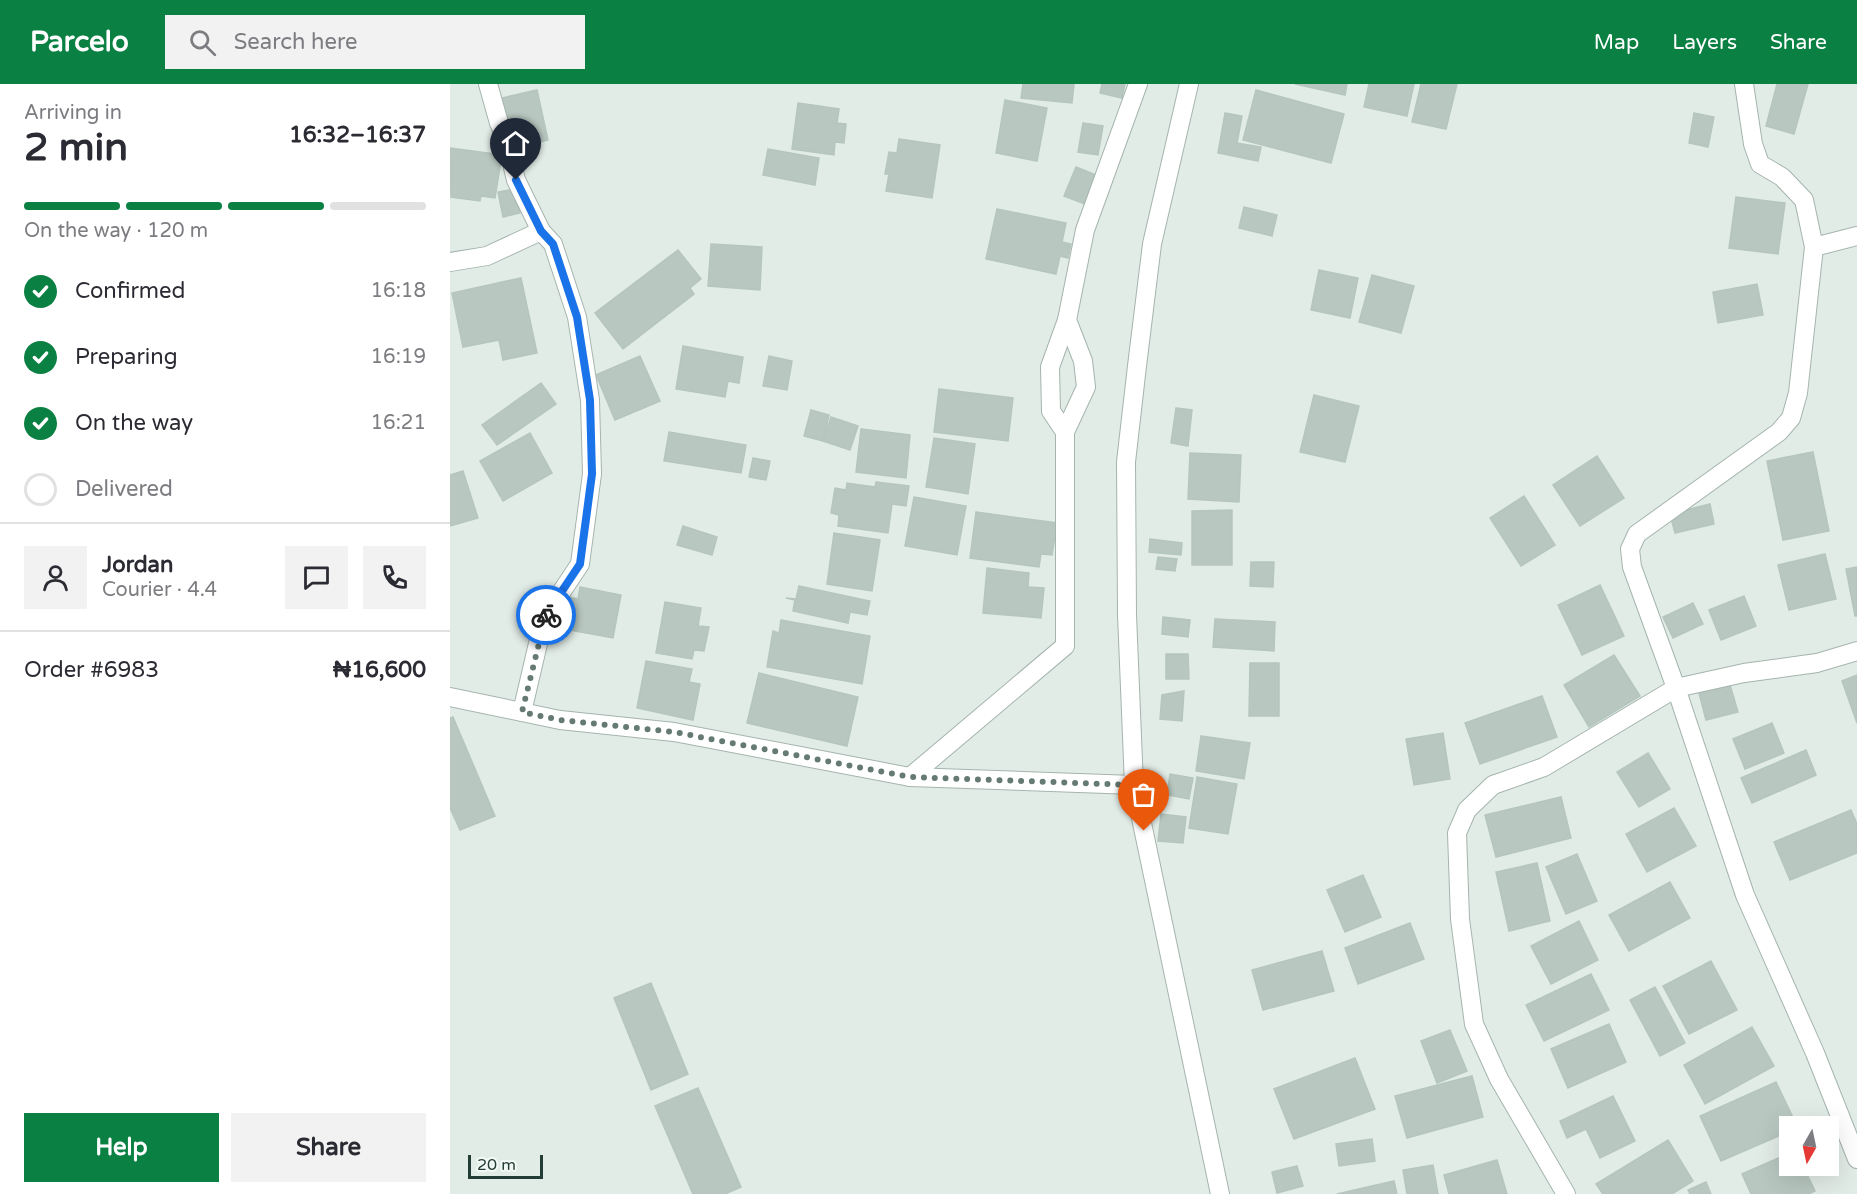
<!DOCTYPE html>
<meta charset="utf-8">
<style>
:root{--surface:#fff;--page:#f2f2f3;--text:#2b2b33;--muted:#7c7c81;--line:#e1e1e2;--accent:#0b8043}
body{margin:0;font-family:"Varela Round",sans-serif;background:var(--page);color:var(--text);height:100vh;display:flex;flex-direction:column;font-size:22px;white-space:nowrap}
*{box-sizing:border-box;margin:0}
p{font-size:20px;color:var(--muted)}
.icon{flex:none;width:33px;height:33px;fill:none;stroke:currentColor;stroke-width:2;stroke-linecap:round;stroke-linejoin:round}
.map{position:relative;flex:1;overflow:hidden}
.panel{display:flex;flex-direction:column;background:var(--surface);width:450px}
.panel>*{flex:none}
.needle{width:39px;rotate:189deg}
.fabs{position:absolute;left:1329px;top:1032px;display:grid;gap:12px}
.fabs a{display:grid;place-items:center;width:60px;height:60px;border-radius:0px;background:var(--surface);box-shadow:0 6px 24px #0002;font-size:30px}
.scale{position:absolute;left:18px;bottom:15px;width:75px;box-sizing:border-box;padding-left:6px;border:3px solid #223d35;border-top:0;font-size:16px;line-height:21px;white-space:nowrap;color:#223d35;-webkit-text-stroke:4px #f3f9f6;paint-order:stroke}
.pin{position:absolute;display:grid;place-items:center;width:51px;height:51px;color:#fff;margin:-62px -26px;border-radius:50% 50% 50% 0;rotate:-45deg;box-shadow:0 0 6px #0007}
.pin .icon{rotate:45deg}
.courier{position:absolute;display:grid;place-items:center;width:60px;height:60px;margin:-30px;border:4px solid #1a73e8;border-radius:50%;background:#fff;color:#222;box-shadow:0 2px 8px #0007}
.headline em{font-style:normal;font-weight:700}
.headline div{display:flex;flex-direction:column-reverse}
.headline{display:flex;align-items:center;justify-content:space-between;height:102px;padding:0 24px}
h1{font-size:39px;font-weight:700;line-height:45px}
.bar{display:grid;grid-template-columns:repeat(4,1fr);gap:9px 6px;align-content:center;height:72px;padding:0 24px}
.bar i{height:8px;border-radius:4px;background:var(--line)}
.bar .current{background:var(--accent)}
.bar p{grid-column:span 4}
.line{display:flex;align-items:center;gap:15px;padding:0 24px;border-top:2px solid var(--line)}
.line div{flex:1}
.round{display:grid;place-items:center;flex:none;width:63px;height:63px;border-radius:0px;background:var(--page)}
ol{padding:0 24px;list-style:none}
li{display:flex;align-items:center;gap:18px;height:66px}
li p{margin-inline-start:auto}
li .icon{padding:6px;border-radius:50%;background:var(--accent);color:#fff;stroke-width:4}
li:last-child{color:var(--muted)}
li i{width:33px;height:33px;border:3px solid var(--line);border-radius:50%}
.cta{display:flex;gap:12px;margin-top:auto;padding:12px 24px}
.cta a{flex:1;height:69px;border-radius:0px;background:var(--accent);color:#fff;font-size:24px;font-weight:700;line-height:69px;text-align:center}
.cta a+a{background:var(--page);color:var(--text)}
header{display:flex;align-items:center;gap:36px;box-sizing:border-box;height:84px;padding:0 30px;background:var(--accent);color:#fff}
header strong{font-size:28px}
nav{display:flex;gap:33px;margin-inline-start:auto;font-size:21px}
.search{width:420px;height:54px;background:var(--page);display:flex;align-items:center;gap:15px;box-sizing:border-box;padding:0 21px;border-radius:0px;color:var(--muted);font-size:22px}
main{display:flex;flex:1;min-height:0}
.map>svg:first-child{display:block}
.building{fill:#b8c7c0;stroke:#b5c6be;stroke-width:1.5}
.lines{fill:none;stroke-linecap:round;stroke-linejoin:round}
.minor-casing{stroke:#a5b4ae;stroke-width:20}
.minor{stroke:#fff;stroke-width:18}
.done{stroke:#657a73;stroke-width:6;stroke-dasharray:0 10.8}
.route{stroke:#1a73e8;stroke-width:8}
</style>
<header>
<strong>Parcelo</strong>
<div class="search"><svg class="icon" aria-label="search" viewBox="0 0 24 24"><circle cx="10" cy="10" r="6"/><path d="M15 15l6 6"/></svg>Search here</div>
<nav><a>Map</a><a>Layers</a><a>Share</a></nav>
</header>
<main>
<section class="panel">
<div class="headline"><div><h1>2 min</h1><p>Arriving in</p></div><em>16:32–16:37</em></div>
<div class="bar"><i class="current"></i><i class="current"></i><i class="current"></i><i></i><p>On the way · 120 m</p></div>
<ol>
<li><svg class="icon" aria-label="check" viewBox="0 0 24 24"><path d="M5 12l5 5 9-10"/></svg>Confirmed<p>16:18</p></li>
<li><svg class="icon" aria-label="check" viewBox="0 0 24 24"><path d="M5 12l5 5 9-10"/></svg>Preparing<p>16:19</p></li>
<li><svg class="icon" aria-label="check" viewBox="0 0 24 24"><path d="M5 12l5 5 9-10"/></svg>On the way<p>16:21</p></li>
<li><i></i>Delivered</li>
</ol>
<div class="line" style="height:108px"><a class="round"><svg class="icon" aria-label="person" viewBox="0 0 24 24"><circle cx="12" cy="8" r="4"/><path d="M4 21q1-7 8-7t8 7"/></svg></a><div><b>Jordan</b><p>Courier · 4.4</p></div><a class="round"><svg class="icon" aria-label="chat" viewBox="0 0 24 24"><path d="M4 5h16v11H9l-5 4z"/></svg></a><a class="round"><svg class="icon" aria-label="phone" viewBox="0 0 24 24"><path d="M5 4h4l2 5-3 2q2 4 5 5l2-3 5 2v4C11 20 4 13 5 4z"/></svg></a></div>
<div class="line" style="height:78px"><div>Order #6983</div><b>₦16,600</b></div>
<div class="cta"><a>Help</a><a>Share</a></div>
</section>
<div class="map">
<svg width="1407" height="1110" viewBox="0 0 1407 1110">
<rect width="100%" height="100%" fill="#e2ece7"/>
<!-- building -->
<g class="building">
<path d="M573 0H624L622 19 571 14Z"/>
<path d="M652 0H675L672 14 650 9Z"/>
<path d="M845 0H897L895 11Z"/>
<path d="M919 0H964L957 32 914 23Z"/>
<path d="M971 0H1007L996 45 962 38Z"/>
<path d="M1327 0H1358L1344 50 1316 42Z"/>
<path d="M87 6 98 56 63 65 52 14Z"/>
<path d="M806 6 894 30 881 79 793 56Z"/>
<path d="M555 16 597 24 587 77 546 69Z"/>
<path d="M348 19 389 25 387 39 396 40 394 59 385 58 384 71 342 65Z"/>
<path d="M775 29 792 32 787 59 811 63 808 77 768 69Z"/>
<path d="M1244 29 1264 33 1258 63 1239 59Z"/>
<path d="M633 39 653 42 648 71 628 68Z"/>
<path d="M449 55 490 61 482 114 436 107 439 90H435L439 68 447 69Z"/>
<path d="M0 64 52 71 45 114 31 112 30 117 1 113Z"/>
<path d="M318 65 369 74 365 101 313 91Z"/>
<path d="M626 83 646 91 635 120 614 112Z"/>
<path d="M65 105 70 129 53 133 48 108Z"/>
<path d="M1286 113 1335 119 1328 170 1279 164Z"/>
<path d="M794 123 827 131 822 152 789 144Z"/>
<path d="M547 125 616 139 612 158 621 160 618 174 610 172 606 190 536 175Z"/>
<path d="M261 160 312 163 310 206 258 202Z"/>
<path d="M228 166 251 195 240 204 244 210 173 265 145 229Z"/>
<path d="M869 186 908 194 900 234 861 226Z"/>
<path d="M922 191 964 202 951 249 909 238Z"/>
<path d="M71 194 87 269 53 276 49 256 13 263 2 209Z"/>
<path d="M1307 200 1313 231 1268 239 1263 208Z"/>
<path d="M233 262 293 273 289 299 278 297 275 313 226 305Z"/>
<path d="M190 272 210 317 165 336 146 291Z"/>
<path d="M319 272 342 277 337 306 313 302Z"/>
<path d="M91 299 106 320 47 361 32 341Z"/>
<path d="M489 305 563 314 558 357 484 348Z"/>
<path d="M864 311 909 322 895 378 850 368Z"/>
<path d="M726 324 742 326 738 362 721 359Z"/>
<path d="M361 326 379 331 373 357 354 352Z"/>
<path d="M381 333 408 342 400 366 373 357Z"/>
<path d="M411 345 460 351 456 394 406 388Z"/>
<path d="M219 348 296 361 291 389 214 377Z"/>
<path d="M80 349 102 389 53 417 30 377Z"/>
<path d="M484 354 525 360 518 410 476 403Z"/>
<path d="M1363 368 1379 447 1333 456 1317 377Z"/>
<path d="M740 369 791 371 789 418 738 415Z"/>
<path d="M1147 372 1174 414 1130 442 1103 401Z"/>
<path d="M303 374 320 377 316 396 299 393Z"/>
<path d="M13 387 28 434 0 442V391Z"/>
<path d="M426 398 459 402 456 422 442 420 438 449 388 442 389 431 381 429 385 404 396 406 397 399 425 403Z"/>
<path d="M1074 412 1105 461 1071 482 1040 434Z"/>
<path d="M464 413 516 422 507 471 455 462Z"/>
<path d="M1260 420 1264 440 1225 449 1220 430Z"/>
<path d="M782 426V481H742V427Z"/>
<path d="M526 428 607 439 602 471 591 470 589 483 520 474Z"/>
<path d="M233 442 267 453 262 471 227 461Z"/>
<path d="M384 449 430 456 422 507 377 500Z"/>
<path d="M700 455 732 459 731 471 699 468Z"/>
<path d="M1375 470 1386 515 1339 526 1328 481Z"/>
<path d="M708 473 727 475 725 487 706 485Z"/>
<path d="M801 478H824L823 503 800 502Z"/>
<path d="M1407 483V532H1405L1396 485Z"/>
<path d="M537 484 579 489 578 503 594 504 591 534 533 529Z"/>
<path d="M1150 501 1174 552 1132 571 1108 521Z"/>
<path d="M349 502 420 517 417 531 400 528 398 539 343 527 345 516 336 514 346 515Z"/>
<path d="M130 503 171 511 163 554 119 546 122 531 115 529 118 513 128 515Z"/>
<path d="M1294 512 1306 542 1271 556 1259 526Z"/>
<path d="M215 518 251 524 248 542 259 543 254 567 244 566 242 575 206 569Z"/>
<path d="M1243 519 1253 540 1223 554 1213 533Z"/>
<path d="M713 533 740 536 738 553 712 550Z"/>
<path d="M765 535 825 538 824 567 763 563Z"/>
<path d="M331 536 420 552 412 600 317 583 323 547 329 549Z"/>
<path d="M716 570H738L739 595H716Z"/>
<path d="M1164 571 1190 612 1139 643 1114 601Z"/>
<path d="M196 577 242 585 239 598 250 600 243 636 187 624Z"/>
<path d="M800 579H829V632H799Z"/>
<path d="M309 589 408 613 397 662 297 639Z"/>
<path d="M1407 591V639L1392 597Z"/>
<path d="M1280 601 1288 628 1256 636 1249 609Z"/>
<path d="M734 607 732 637 710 635 712 611Z"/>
<path d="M1092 612 1107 653 1030 680 1015 639Z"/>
<path d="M3 633 45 732 10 746 0 724V634Z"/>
<path d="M1322 639 1334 669 1295 685 1283 655Z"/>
<path d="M993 649 1000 695 964 701 956 655Z"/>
<path d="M751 652 800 659 794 695 746 687Z"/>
<path d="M1356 666 1366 691 1302 719 1291 694Z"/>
<path d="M1198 669 1220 705 1189 723 1167 688Z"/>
<path d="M720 690 743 694 739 715 717 711Z"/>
<path d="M747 693 787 700 778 750 739 744Z"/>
<path d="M1111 713 1121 754 1046 773 1035 731Z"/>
<path d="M1224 724 1246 762 1197 788 1176 750Z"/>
<path d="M1401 726 1407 740V769L1340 796 1324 758Z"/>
<path d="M711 730 736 733 733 759 708 757Z"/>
<path d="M1127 770 1147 817 1116 830 1096 783Z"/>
<path d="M1087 779 1100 837 1059 847 1046 788Z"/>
<path d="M913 791 931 833 895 848 877 806Z"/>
<path d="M1220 798 1240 834 1179 867 1159 831Z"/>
<path d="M1129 837 1148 876 1101 900 1081 862Z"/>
<path d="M960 839 974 875 908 900 895 864Z"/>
<path d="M872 867 884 907 813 926 802 886Z"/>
<path d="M1261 877 1287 926 1239 950 1213 902Z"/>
<path d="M1141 890 1159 926 1094 957 1076 921Z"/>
<path d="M201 899 238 990 201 1006 164 914Z"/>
<path d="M1205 903 1235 959 1210 972 1180 916Z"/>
<path d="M1159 940 1176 978 1118 1004 1101 965Z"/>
<path d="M1302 943 1324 982 1255 1020 1234 981Z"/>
<path d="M1000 946 1017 987 987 999 971 957Z"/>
<path d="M905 974 925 1025 844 1055 824 1005Z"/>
<path d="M1022 992 1033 1033 957 1054 945 1012Z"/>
<path d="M1326 998 1347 1042H1340V1047L1271 1077 1250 1032Z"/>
<path d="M248 1004 291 1103 275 1110H243L205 1022Z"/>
<path d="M1163 1012 1185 1057 1150 1074 1136 1045 1117 1054 1110 1037Z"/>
<path d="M922 1055 925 1077 889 1082 886 1060Z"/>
<path d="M1218 1056 1243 1097 1222 1110H1153L1146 1100Z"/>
<path d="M1340 1069V1082H1353L1365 1107 1359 1110H1301L1292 1090Z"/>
<path d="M1047 1076 1057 1110H999L994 1091Z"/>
<path d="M983 1081 988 1110H957L953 1086Z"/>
<path d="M847 1082 853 1102 827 1109 822 1088Z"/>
<path d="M944 1097 947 1110H887Z"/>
<path d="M1256 1098 1261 1110H1240L1238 1106Z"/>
</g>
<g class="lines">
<defs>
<g id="minor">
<path d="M38 0 49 39 56 54 66 96 91 147 103 160 127 233 140 316 142 390 130 480 94 534 72 628"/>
<path d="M739 0 702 160 687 282 676 378 677 531 684 701 770 1110"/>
<path d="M1294 0 1303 60 1310 80 1332 93 1354 116 1364 163 1348 309 1341 334 1329 348 1187 450 1180 465 1182 483 1226 604 1295 811 1365 969 1407 1075"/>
<path d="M1364 163 1407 152"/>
<path d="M0 178 37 172 91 147"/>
<path d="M615 348 601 327 600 283 617 236"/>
<path d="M0 613 110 636 224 648 460 693 684 701"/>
<path d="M460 693 615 562V348L636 303 633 277 617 236 635 146 688 0"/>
<path d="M1116 1110 1049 995 1024 940 1010 835 1007 749 1017 726 1043 701 1094 683 1226 604 1294 589 1367 579 1407 567"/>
</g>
</defs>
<!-- minor casing -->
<use href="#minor" class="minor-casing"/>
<!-- minor -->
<use href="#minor" class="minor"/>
</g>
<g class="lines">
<!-- done -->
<path class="done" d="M96 531 72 628 110 636 224 648 460 693 684 701 694 747"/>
<!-- route -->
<path class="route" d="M66 96 91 147 103 160 127 233 140 316 142 390 130 480 96 531"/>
</g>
</svg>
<div class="fabs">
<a><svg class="needle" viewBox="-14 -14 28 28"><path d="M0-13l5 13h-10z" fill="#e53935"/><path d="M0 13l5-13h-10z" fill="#7c7c81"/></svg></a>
</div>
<div class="scale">20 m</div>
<div class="pin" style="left:694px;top:747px;background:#ea580c"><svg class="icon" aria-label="bag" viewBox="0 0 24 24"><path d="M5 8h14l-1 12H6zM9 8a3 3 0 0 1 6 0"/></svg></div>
<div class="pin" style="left:66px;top:96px;background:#1f2937"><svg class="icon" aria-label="home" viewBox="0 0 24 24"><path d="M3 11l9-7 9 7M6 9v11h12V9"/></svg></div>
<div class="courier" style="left:96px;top:531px"><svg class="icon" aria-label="bike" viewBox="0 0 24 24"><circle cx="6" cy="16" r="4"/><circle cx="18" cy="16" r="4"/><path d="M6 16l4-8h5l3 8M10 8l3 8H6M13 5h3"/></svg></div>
</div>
</main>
